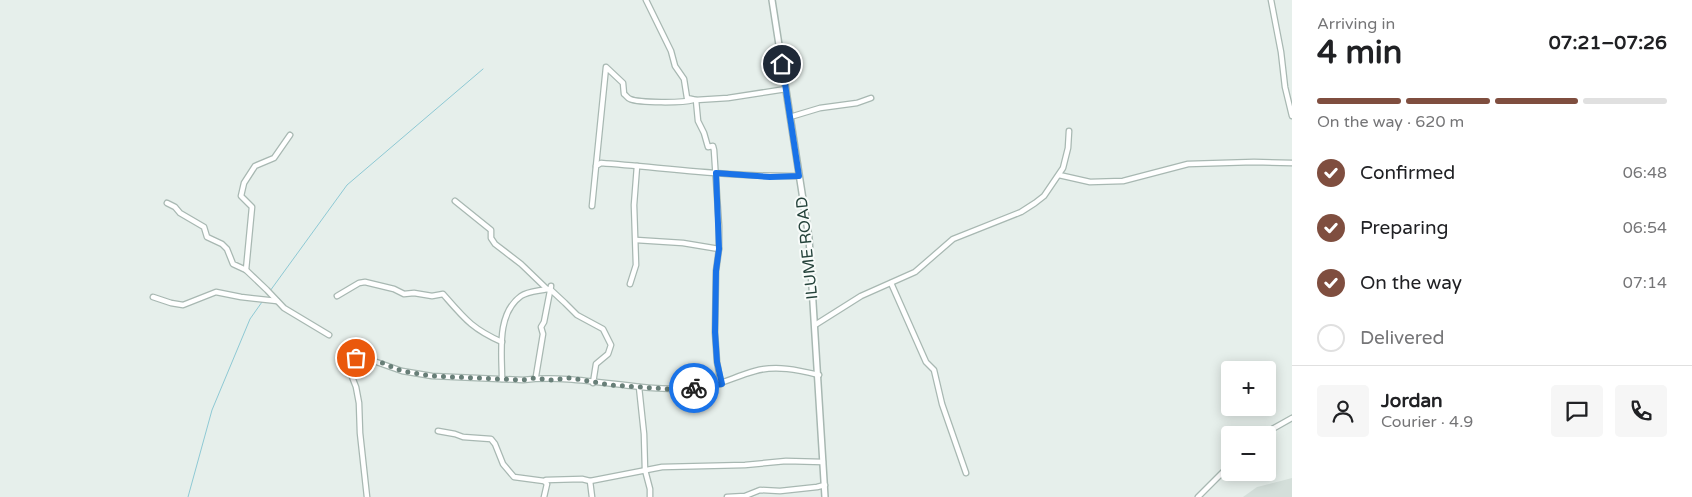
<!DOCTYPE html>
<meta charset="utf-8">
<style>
:root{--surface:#fff;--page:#f6f6f6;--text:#202124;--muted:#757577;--line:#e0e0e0;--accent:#7f4e3f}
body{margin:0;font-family:"Varela Round",sans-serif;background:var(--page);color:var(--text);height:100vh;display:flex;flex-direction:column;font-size:19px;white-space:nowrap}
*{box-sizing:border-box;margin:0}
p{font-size:16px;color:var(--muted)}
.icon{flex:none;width:28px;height:28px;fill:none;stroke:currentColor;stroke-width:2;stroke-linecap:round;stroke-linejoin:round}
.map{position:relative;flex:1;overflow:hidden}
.sheet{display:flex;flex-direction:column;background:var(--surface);width:400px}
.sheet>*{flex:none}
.controls{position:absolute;left:1221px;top:361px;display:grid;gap:10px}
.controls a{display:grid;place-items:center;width:55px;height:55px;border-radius:5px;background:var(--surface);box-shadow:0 2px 12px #0003;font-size:25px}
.pin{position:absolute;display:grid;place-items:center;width:42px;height:42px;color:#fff;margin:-21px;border:2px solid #fff;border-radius:50%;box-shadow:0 1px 5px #0007}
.courier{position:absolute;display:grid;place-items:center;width:50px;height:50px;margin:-25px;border:4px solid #1a73e8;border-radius:50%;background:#fff;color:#222;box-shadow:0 1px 6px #0007}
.summary em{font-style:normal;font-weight:700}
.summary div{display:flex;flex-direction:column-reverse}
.summary{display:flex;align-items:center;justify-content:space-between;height:85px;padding:0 25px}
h1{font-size:32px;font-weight:700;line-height:38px}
.bar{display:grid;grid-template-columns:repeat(4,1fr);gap:8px 5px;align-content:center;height:60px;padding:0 25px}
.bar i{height:6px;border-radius:4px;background:var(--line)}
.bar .active{background:var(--accent)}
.bar p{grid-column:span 4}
.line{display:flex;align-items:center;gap:12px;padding:0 25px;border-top:1px solid var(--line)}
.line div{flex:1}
.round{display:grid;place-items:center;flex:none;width:52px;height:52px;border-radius:5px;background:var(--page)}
ol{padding:0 25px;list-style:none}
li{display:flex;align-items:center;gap:15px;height:55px}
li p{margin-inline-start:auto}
li .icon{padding:5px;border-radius:50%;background:var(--accent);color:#fff;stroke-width:4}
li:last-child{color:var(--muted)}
li i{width:28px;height:28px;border:2px solid var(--line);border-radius:50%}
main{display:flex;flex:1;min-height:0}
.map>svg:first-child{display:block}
.built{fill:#d4dfda}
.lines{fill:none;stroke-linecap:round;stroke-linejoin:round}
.stream{stroke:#8ec9d4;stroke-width:1}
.minor-casing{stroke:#a8b8b2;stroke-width:7}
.tertiary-casing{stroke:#a8b8b2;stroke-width:8}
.minor{stroke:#fff;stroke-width:4.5}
.tertiary{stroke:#fff;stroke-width:5}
.done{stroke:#687f78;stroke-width:5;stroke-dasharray:0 9}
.route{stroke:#1a73e8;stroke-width:6}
.labels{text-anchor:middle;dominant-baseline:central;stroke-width:4;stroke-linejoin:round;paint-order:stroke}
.street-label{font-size:16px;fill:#24423a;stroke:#f7fbf9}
</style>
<main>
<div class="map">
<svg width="1292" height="497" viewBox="0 0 1292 497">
<rect width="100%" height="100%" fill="#e6efeb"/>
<!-- built -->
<path class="built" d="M1292 478V497H1243L1257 487Z"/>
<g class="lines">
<!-- stream -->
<g class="stream">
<path d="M270 291 347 185 483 69"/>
<path d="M188 497 212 410 250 319 262 302"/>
</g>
<defs>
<g id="minor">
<path d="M646 0 671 51 675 66 684 79 687 98 696 100 698 121 704 133 708 147 713 146 714 150 719 226V249L716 271 715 333 717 362 721 384"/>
<path d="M1271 0 1281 52 1285 87 1292 116"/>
<path d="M696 100 728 98 786 89"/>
<path d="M790 117 820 108 857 103 871 98"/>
<path d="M290 135 274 158 255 166 244 183 241 196 252 207 246 270 267 290 284 308 329 335"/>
<path d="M596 166 606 67 623 83 624 94C626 95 627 98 630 99 639 103 683 103 693 100"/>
<path d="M1059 175 1090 182 1123 181 1188 164 1254 162 1292 163"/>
<path d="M455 201 491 230V238L495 244 521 264 547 289 551 290 565 303 577 315 603 329 611 345 608 354 596 364 593 383"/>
<path d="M167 203 175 207 180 213 204 227 207 237 222 244 227 249 233 264 246 270"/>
<path d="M592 206 596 166 601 163C667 168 733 177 799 176"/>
<path d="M636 240 683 243 719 249"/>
<path d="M891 283 926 362 934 370 942 404 966 473"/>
<path d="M630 284 636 265 634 205 637 166"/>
<path d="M337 296 359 283 365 282 394 289 404 294 414 293 432 296 443 294C464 318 472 329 502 342"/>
<path d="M153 297 171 303 183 305 216 292 241 297 277 301"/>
<path d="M815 325 861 296 915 272 953 239 1021 212 1035 203 1044 196 1063 168 1068 148 1069 131"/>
<path d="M536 376 543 334 541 327 544 322 551 286"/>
<path d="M502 379C502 353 496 314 521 296 528 291 539 291 547 289"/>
<path d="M639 387 644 434 645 470 650 489V497"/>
<path d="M438 431 455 434 463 437 491 439 495 444 503 464 514 477 544 481 547 484 544 497"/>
<path d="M1265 435 1267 432 1292 418"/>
<path d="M546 480 582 479 590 481 662 467 745 465 786 461 823 462"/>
<path d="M590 481 592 497"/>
<path d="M367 497 360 433 359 403 356 387 347 364 350 357 368 359 402 371 432 376 523 380C582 373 641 394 701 388 721 385 736 376 755 371 776 365 798 370 819 375"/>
<path d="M727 497 745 496 760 490 780 491 817 487 825 485"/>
<path d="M1198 497 1230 465"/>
</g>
<path id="tertiary" d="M772 0 809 238 825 497"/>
</defs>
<!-- minor casing -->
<use href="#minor" class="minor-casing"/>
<!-- tertiary casing -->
<use href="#tertiary" class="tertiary-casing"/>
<!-- minor -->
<use href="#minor" class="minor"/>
<!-- tertiary -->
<use href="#tertiary" class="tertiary"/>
</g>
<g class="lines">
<!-- done -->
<path class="done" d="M356 358 380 362 402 371 432 376 523 380 534 378 550 380 570 378 611 385 682 390 694 388"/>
<!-- route -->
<path class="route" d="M694 388 722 384 717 362 715 332 716 271 719 249 716 173 770 177 799 176 782 64"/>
</g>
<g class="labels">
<!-- street labels -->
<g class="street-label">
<text transform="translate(807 248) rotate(-96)">ILUME ROAD</text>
</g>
</g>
</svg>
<div class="controls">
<a>+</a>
<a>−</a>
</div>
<div class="pin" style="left:356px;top:358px;background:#ea580c"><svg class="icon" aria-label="bag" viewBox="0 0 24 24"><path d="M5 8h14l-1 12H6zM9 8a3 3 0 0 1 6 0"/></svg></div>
<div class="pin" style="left:782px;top:64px;background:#1f2937"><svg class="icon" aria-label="home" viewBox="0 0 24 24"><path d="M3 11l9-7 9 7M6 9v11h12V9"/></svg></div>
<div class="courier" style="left:694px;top:388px"><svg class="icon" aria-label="bike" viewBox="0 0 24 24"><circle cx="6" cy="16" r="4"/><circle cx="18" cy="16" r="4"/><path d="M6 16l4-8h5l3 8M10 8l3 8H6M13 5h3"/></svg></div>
</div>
<section class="sheet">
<div class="summary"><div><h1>4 min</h1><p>Arriving in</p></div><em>07:21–07:26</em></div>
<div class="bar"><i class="active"></i><i class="active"></i><i class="active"></i><i></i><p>On the way · 620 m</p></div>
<ol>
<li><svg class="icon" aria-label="check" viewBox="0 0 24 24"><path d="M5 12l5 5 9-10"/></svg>Confirmed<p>06:48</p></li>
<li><svg class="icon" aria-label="check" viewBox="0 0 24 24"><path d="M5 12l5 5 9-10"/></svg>Preparing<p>06:54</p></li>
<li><svg class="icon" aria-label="check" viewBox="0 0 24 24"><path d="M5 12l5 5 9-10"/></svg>On the way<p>07:14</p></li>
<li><i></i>Delivered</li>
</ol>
<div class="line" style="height:90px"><a class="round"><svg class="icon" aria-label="person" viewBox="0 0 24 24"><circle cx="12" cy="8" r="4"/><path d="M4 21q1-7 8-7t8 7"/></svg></a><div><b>Jordan</b><p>Courier · 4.9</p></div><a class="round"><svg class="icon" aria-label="chat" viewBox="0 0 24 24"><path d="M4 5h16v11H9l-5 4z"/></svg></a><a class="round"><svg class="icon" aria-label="phone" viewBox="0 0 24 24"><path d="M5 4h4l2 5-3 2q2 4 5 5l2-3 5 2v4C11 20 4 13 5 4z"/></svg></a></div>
</section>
</main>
